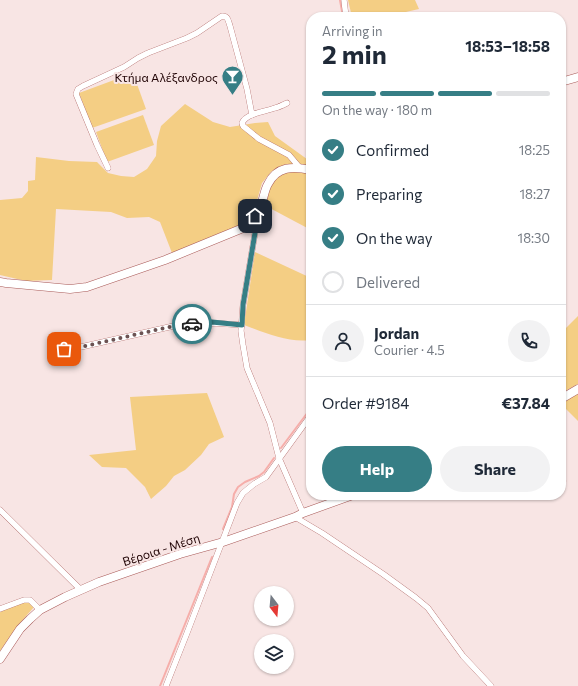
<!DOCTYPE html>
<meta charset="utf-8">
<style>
:root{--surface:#fff;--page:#f2f2f3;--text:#1f2937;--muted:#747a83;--line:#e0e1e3;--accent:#367e85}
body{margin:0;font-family:Commissioner,sans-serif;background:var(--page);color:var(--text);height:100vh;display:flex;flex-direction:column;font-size:15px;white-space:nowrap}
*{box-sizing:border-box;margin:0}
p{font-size:13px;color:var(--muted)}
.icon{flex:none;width:22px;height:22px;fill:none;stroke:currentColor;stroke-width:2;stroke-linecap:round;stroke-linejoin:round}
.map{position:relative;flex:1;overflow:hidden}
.details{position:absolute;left:306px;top:12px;width:260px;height:488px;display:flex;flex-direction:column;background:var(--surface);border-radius:16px;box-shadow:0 1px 3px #0004}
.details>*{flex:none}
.needle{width:26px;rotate:164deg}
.fabs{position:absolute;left:254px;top:586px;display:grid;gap:8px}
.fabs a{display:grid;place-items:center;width:40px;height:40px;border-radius:50%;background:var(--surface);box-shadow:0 1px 3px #0004;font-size:20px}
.pin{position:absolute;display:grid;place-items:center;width:34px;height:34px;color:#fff;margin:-17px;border-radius:8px;box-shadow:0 2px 6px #0006}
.courier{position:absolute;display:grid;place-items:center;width:40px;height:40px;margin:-20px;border:3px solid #367e85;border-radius:50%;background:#fff;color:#222;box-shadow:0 1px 5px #0007}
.overview em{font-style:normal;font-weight:700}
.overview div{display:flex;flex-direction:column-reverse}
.overview{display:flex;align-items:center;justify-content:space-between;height:68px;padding:0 16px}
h1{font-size:26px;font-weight:700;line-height:30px}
.bar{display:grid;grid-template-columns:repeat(4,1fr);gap:6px 4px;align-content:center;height:48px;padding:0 16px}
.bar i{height:5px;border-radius:3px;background:var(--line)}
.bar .selected{background:var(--accent)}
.bar p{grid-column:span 4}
.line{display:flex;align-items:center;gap:10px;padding:0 16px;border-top:1px solid var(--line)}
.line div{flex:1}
.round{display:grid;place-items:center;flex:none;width:42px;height:42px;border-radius:21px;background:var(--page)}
ol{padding:0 16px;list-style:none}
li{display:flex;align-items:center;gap:12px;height:44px}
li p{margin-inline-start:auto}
li .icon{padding:4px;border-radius:50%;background:var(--accent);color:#fff;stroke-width:4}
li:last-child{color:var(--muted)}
li i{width:22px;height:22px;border:2px solid var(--line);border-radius:50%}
.primary-button{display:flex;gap:8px;margin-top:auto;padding:8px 16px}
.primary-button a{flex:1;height:46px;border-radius:24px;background:var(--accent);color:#fff;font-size:16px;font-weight:700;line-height:46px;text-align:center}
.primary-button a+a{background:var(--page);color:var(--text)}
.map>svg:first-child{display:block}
.green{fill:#f4ce84}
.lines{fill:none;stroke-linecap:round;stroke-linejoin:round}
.stream{stroke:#f6aeaa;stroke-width:2}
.street-casing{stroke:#a95a58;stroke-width:6}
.secondary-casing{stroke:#a95a58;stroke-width:9}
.street{stroke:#fff;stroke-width:5.5}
.secondary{stroke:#fff;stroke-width:8}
.done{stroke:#6c5353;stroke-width:4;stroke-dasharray:0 7.2}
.route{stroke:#367e85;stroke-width:5}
.labels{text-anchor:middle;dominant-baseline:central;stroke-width:4;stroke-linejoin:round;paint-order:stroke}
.poi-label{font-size:12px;fill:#210405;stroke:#f8e5e4;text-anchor:end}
.street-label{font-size:12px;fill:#210405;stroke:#f8e5e4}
</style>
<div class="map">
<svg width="578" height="686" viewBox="0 0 578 686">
<rect width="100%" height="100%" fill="#f8e5e4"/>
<!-- green -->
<g class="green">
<path d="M348 0H415L419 9 397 14 394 17H352Z"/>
<path d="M133 73 146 109 92 128 79 93Z"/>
<path d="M185 104 213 122 230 127 255 123 268 122 275 136 311 162V168L286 165 275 169 271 172 262 183 256 204 250 215 242 225 172 253 160 222 149 217 127 218 111 212 56 209 52 280 26 281 0 275V200L22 198 28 191V181L35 180 36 157 69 161 97 162 108 173 121 176 134 177 147 169 156 156 157 141 161 126Z"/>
<path d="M143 115 154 145 107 162 96 132Z"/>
<path d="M284 170 311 173V230L264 205 269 185Z"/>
<path d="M255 252 311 278V340C288 343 265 333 244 325Z"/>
<path d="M578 316V384L565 391 561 384V333Z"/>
<path d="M207 393 224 437 209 444 201 455 185 470 174 476 166 486 151 499 145 487 126 468 102 467 89 455 136 450 130 397Z"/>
<path d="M578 393V421L564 407 565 401Z"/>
<path d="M21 602H29L34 607 20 623 0 651V612Z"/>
</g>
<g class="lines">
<!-- stream -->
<g class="stream">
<path d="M340 0 343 17"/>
<path d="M281 448 311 408"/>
<path d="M223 529 232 507 234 494 238 487 245 482 259 476 264 472 274 458"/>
<path d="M160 686 212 557"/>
</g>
<defs>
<g id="street">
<path d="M344 0 346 17"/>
<path d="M287 103C283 105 279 107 275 108 264 112 247 113 242 123L243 126 259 139 289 155 300 168"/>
<path d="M108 168 97 145 76 94 78 89 83 86 124 67 138 58 148 53 187 38 197 33 222 16C228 16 228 20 230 26L247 89 252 115"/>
<path d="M255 217V233L243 305 241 331 243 345 247 368 270 423 279 458 303 513"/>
<path d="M64 349H72L178 325 213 323 242 325"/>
<path d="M561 479 563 481"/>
<path d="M0 510 81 590"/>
<path d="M295 517 322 533 383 574 416 598 428 608 463 656 491 686"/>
<path d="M0 609 24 600H30L40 610"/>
<path d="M166 686 187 633 237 503 243 493 254 484 266 477 311 415"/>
</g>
<g id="secondary">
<path d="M561 82 578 77"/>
<path d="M0 282 6 283 70 289 87 287 165 260 248 226C254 218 259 211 262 202 264 196 265 189 268 184 277 166 293 166 311 170"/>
<path d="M561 399 578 389"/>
<path d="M0 659 20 629 30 619 40 610 65 597 99 582 180 554 223 542 295 517 303 513 353 495"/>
</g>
</defs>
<!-- street casing -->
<use href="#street" class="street-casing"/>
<!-- secondary casing -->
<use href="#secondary" class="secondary-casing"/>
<!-- street -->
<use href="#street" class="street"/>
<!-- secondary -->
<use href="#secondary" class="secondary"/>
</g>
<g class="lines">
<!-- done -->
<path class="done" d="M64 349H72L178 325 192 324"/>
<!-- route -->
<path class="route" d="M192 324 212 322 242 325 243 305 255 233V216"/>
</g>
<!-- icons -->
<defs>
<symbol id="bar-pin" viewBox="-11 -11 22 30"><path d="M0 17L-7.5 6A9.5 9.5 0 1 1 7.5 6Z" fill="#367e85" stroke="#f8e5e4"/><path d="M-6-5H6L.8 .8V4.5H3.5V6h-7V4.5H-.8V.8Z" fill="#fff"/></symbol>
</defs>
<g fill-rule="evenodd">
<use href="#bar-pin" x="220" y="64" width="25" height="34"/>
</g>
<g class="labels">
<!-- poi labels -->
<g class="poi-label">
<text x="218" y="77">Κτήμα Αλέξανδρος</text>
</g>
<!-- street labels -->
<g class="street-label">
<text transform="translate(161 549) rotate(-18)">Βέροια - Μέση</text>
</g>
</g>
</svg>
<div class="fabs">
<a><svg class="needle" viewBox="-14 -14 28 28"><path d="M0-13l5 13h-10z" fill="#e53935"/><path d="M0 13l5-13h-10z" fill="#747a83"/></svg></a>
<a><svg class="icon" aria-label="layers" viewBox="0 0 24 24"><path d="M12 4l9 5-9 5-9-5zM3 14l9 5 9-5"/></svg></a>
</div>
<div class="pin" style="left:64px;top:349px;background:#ea580c"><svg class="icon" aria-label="bag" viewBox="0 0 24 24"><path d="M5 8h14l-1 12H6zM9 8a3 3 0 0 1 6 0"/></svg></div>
<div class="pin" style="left:255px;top:216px;background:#1f2937"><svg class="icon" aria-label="home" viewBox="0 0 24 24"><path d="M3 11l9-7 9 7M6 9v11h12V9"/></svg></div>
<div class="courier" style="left:192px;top:324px"><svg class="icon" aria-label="car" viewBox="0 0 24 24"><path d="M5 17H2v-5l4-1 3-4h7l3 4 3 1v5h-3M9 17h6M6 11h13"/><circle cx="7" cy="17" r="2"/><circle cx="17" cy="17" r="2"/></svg></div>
<section class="details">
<div class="overview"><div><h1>2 min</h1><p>Arriving in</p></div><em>18:53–18:58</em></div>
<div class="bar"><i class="selected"></i><i class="selected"></i><i class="selected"></i><i></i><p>On the way · 180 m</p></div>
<ol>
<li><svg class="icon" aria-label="check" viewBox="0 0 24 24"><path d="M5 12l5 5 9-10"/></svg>Confirmed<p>18:25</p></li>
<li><svg class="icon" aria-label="check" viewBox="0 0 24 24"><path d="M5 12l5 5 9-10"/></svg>Preparing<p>18:27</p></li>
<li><svg class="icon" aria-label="check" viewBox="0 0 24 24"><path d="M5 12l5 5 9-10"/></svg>On the way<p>18:30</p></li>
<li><i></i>Delivered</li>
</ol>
<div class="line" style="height:72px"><a class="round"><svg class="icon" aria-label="person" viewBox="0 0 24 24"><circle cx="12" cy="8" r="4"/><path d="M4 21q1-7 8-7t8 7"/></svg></a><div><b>Jordan</b><p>Courier · 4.5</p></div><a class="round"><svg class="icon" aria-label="phone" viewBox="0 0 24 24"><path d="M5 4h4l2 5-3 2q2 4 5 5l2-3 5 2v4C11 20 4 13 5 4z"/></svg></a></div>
<div class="line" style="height:52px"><div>Order #9184</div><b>€37.84</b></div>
<div class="primary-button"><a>Help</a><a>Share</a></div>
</section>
</div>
